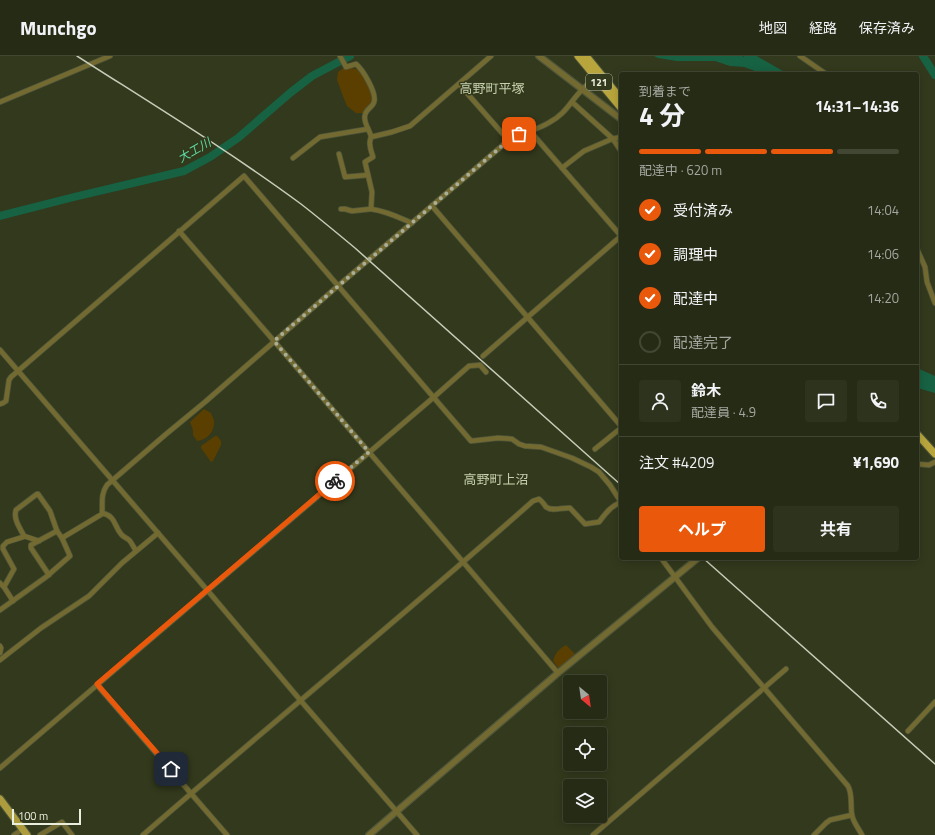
<!DOCTYPE html>
<html lang="ja">
<meta charset="utf-8">
<style>
:root{--surface:#262b15;--page:#2e331e;--text:#f1f3f6;--muted:#a4a7a0;--line:#424734;--accent:#ea580c}
body{margin:0;font-family:"Titillium Web","Noto Sans JP",sans-serif;background:var(--page);color:var(--text);height:100vh;display:flex;flex-direction:column;font-size:15px;white-space:nowrap}
*{box-sizing:border-box;margin:0}
p{font-size:13px;color:var(--muted)}
.icon{flex:none;width:22px;height:22px;fill:none;stroke:currentColor;stroke-width:2;stroke-linecap:round;stroke-linejoin:round}
.map{position:relative;flex:1;overflow:hidden}
.drawer{position:absolute;left:619px;top:16px;width:300px;height:488px;display:flex;flex-direction:column;background:var(--surface);border-radius:4px;box-shadow:0 2px 10px #0003,0 0 0 1px var(--line)}
.drawer>*{flex:none}
.needle{width:26px;rotate:151deg}
.fabs{position:absolute;left:563px;top:619px;display:grid;gap:8px}
.fabs a{display:grid;place-items:center;width:44px;height:44px;border-radius:4px;background:var(--surface);box-shadow:0 2px 10px #0003,0 0 0 1px var(--line);font-size:20px}
.scale{position:absolute;left:12px;bottom:10px;width:69px;box-sizing:border-box;padding-left:4px;border:2px solid #eaefdd;border-top:0;font-size:11px;line-height:14px;white-space:nowrap;color:#eaefdd;-webkit-text-stroke:3px #32391c;paint-order:stroke}
.pin{position:absolute;display:grid;place-items:center;width:34px;height:34px;color:#fff;margin:-17px;border-radius:8px;box-shadow:0 2px 6px #0006}
.courier{position:absolute;display:grid;place-items:center;width:40px;height:40px;margin:-20px;border:3px solid #ea580c;border-radius:50%;background:#fff;color:#222;box-shadow:0 1px 5px #0007}
.headline em{font-style:normal;font-weight:700}
.headline div{display:flex;flex-direction:column-reverse}
.headline{display:flex;align-items:center;justify-content:space-between;height:68px;padding:0 20px}
h1{font-size:26px;font-weight:700;line-height:30px}
.bar{display:grid;grid-template-columns:repeat(4,1fr);gap:6px 4px;align-content:center;height:48px;padding:0 20px}
.bar i{height:5px;border-radius:3px;background:var(--line)}
.bar .on{background:var(--accent)}
.bar p{grid-column:span 4}
.line{display:flex;align-items:center;gap:10px;padding:0 20px;border-top:1px solid var(--line)}
.line div{flex:1}
.round{display:grid;place-items:center;flex:none;width:42px;height:42px;border-radius:4px;background:var(--page)}
ol{padding:0 20px;list-style:none}
li{display:flex;align-items:center;gap:12px;height:44px}
li p{margin-inline-start:auto}
li .icon{padding:4px;border-radius:50%;background:var(--accent);color:#fff;stroke-width:4}
li:last-child{color:var(--muted)}
li i{width:22px;height:22px;border:2px solid var(--line);border-radius:50%}
.button{display:flex;gap:8px;margin-top:auto;padding:8px 20px}
.button a{flex:1;height:46px;border-radius:4px;background:var(--accent);color:#fff;font-size:16px;font-weight:700;line-height:46px;text-align:center}
.button a+a{background:var(--page);color:var(--text)}
header{display:flex;align-items:center;gap:24px;box-sizing:border-box;height:56px;padding:0 20px;background:var(--surface);border-bottom:1px solid var(--line)}
header strong{font-size:19px}
nav{display:flex;gap:22px;margin-inline-start:auto;font-size:14px}
.map>svg:first-child{display:block}
.green{fill:#5b3f01}
.water{fill:#176243}
.lines{fill:none;stroke-linecap:round;stroke-linejoin:round}
.river{stroke:#176243;stroke-width:8}
.minor-casing{stroke:#4f563b;stroke-width:6}
.tertiary-casing{stroke:#4f563b;stroke-width:8}
.primary-casing{stroke:#4f563b;stroke-width:9}
.trunk-casing{stroke:#4f563b;stroke-width:9}
.minor{stroke:#736a32;stroke-width:4.5}
.tertiary{stroke:#736a32;stroke-width:5.5}
.primary{stroke:#ac9c3e;stroke-width:7}
.trunk{stroke:#b8a63c;stroke-width:7}
.rail{stroke:#c7ccb8;stroke-width:1.5}
.done{stroke:#aaaf99;stroke-width:4;stroke-dasharray:0 7.2}
.route{stroke:#ea580c;stroke-width:5}
.labels{text-anchor:middle;dominant-baseline:central;stroke-width:3;stroke-linejoin:round;paint-order:stroke}
.shield{fill:#32391c;stroke:#b3b8a3;stroke-width:1}
.shield-label{font-size:10px;font-weight:bold;fill:#eaefdd}
.water-label{font-size:12px;font-style:italic;fill:#5cdaa2;stroke:#32391c}
.quarter-label{font-size:13px;fill:#c6d0ae;stroke:#32391c}
</style>
<header>
<strong>Munchgo</strong>
<nav><a>地図</a><a>経路</a><a>保存済み</a></nav>
</header>
<div class="map">
<svg width="935" height="779" viewBox="0 0 935 779">
<rect width="100%" height="100%" fill="#32391c"/>
<!-- green -->
<g class="green">
<path d="M345 11 357 13 368 21 374 41 371 52 363 57H356L347 50 343 40 337 24 338 16Z"/>
<path d="M204 353 211 357C212 360 215 364 214 367 214 377 206 384 197 385L193 379V374L190 366Z"/>
<path d="M215 380H217L221 385V389L213 405 211 406 201 392V390Z"/>
<path d="M566 589 575 598 574 600 559 613 553 605C555 597 559 593 566 589Z"/>
</g>
<!-- water -->
<g class="water">
<path d="M654 0H742L755 6 772 18H760L755 15 744 11 730 10 715 5H677L658 2Z"/>
<path d="M917 312 935 320V337L921 333 917 331Z"/>
</g>
<g class="lines">
<!-- river -->
<g class="river">
<path d="M748 0 754 3 780 18"/>
<path d="M923 0 935 19"/>
<path d="M0 160 74 141 184 115 210 101 238 82 290 37 312 20 350 0"/>
</g>
<defs>
<g id="minor">
<path d="M340 0 346 11 356 8C363 14 377 37 374 46 373 51 366 53 365 59 363 66 369 73 371 80 371 83 369 86 370 89 370 93 372 97 373 101L365 106 372 136 371 153C386 155 398 161 412 167"/>
<path d="M800 0 826 18"/>
<path d="M459 28 502 77 510 83"/>
<path d="M0 46 110 0"/>
<path d="M572 46 613 83 621 95"/>
<path d="M530 75 621 180"/>
<path d="M371 81 392 76 410 70 491 0"/>
<path d="M339 98 345 121 368 119"/>
<path d="M293 102 320 81 368 73"/>
<path d="M562 112 584 95 612 83 621 81"/>
<path d="M432 150 621 370"/>
<path d="M341 153H345L352 155 371 153"/>
<path d="M179 175 274 285 558 617"/>
<path d="M917 193 925 211 927 226 935 247"/>
<path d="M0 294 208 535 301 645 417 779"/>
<path d="M483 300 621 180"/>
<path d="M0 348 3 347 6 345 9 324 11 321 244 120 471 385 498 382 512 383 519 388 525 390 541 391 572 402 591 411 599 416 610 429 621 446"/>
<path d="M595 393 621 372"/>
<path d="M917 408 929 409 935 406"/>
<path d="M102 457C116 460 114 470 121 478 123 481 127 482 129 484 132 487 134 492 136 495"/>
<path d="M24 480 39 485"/>
<path d="M62 482 102 458C103 448 100 439 107 429L165 379 205 346 339 229 510 83C523 76 538 74 550 66 566 58 571 44 583 33 587 28 592 25 597 21"/>
<path d="M661 502 712 571 848 730C853 739 850 749 852 759 853 766 859 773 862 779"/>
<path d="M49 519 31 492V489L57 475"/>
<path d="M0 527 4 531 13 545"/>
<path d="M0 554 46 521 70 500 62 482 57 475 50 455 38 438H37L16 454C13 463 20 472 24 480L23 481 7 486 3 490V493L14 513 4 531"/>
<path d="M0 590 1 592 0 597"/>
<path d="M0 604 41 572 89 540 122 507 158 477"/>
<path d="M97 629 227 779"/>
<path d="M908 675 935 646"/>
<path d="M0 712 434 341 469 310 480 309 486 316"/>
<path d="M14 779 23 773"/>
<path d="M40 779 62 766 72 779"/>
<path d="M143 779C272 667 405 558 533 445L539 443C542 445 544 448 546 451 553 456 563 451 570 452L585 468 599 466C606 457 610 451 621 446"/>
<path d="M593 779 786 613"/>
<path d="M814 779 826 767 830 764 852 759"/>
</g>
<g id="tertiary">
<path d="M539 0 621 63"/>
<path d="M369 779 558 617 698 502"/>
</g>
<path id="primary" d="M0 743 27 779"/>
<g id="trunk">
<path d="M578 0 621 52"/>
<path d="M586 0 621 43"/>
<path d="M917 378 935 398"/>
</g>
</defs>
<!-- minor casing -->
<use href="#minor" class="minor-casing"/>
<!-- tertiary casing -->
<use href="#tertiary" class="tertiary-casing"/>
<!-- primary casing -->
<use href="#primary" class="primary-casing"/>
<!-- trunk casing -->
<use href="#trunk" class="trunk-casing"/>
<!-- minor -->
<use href="#minor" class="minor"/>
<!-- tertiary -->
<use href="#tertiary" class="tertiary"/>
<!-- primary -->
<use href="#primary" class="primary"/>
<!-- trunk -->
<use href="#trunk" class="trunk"/>
<!-- rail -->
<g class="rail">
<path d="M77 0C152 48 229 95 301 148 319 162 337 177 355 192L621 429"/>
<path d="M703 502 935 708"/>
</g>
</g>
<g class="lines">
<!-- done -->
<path class="done" d="M335 425 369 396 274 285 510 83 519 78"/>
<!-- route -->
<path class="route" d="M171 713 97 628 335 425"/>
</g>
<g class="labels">
<!-- shield labels -->
<rect class="shield" x="586" y="18" width="26" height="16" rx="3"/>
<g class="shield-label">
<text x="599" y="26">121</text>
</g>
<!-- water labels -->
<g class="water-label">
<text transform="translate(194 94) rotate(-30)">大工川</text>
</g>
<!-- quarter labels -->
<g class="quarter-label">
<text x="492" y="32">高野町平塚</text>
<text x="496" y="423">高野町上沼</text>
</g>
</g>
</svg>
<div class="fabs">
<a><svg class="needle" viewBox="-14 -14 28 28"><path d="M0-13l5 13h-10z" fill="#e53935"/><path d="M0 13l5-13h-10z" fill="#a4a7a0"/></svg></a>
<a><svg class="icon" aria-label="locate" viewBox="0 0 24 24"><circle cx="12" cy="12" r="6"/><path d="M12 2v4M12 18v4M2 12h4M18 12h4"/></svg></a>
<a><svg class="icon" aria-label="layers" viewBox="0 0 24 24"><path d="M12 4l9 5-9 5-9-5zM3 14l9 5 9-5"/></svg></a>
</div>
<div class="scale">100 m</div>
<div class="pin" style="left:519px;top:78px;background:#ea580c"><svg class="icon" aria-label="bag" viewBox="0 0 24 24"><path d="M5 8h14l-1 12H6zM9 8a3 3 0 0 1 6 0"/></svg></div>
<div class="pin" style="left:171px;top:713px;background:#1f2937"><svg class="icon" aria-label="home" viewBox="0 0 24 24"><path d="M3 11l9-7 9 7M6 9v11h12V9"/></svg></div>
<div class="courier" style="left:335px;top:425px"><svg class="icon" aria-label="bike" viewBox="0 0 24 24"><circle cx="6" cy="16" r="4"/><circle cx="18" cy="16" r="4"/><path d="M6 16l4-8h5l3 8M10 8l3 8H6M13 5h3"/></svg></div>
<section class="drawer">
<div class="headline"><div><h1>4 分</h1><p>到着まで</p></div><em>14:31–14:36</em></div>
<div class="bar"><i class="on"></i><i class="on"></i><i class="on"></i><i></i><p>配達中 · 620 m</p></div>
<ol>
<li><svg class="icon" aria-label="check" viewBox="0 0 24 24"><path d="M5 12l5 5 9-10"/></svg>受付済み<p>14:04</p></li>
<li><svg class="icon" aria-label="check" viewBox="0 0 24 24"><path d="M5 12l5 5 9-10"/></svg>調理中<p>14:06</p></li>
<li><svg class="icon" aria-label="check" viewBox="0 0 24 24"><path d="M5 12l5 5 9-10"/></svg>配達中<p>14:20</p></li>
<li><i></i>配達完了</li>
</ol>
<div class="line" style="height:72px"><a class="round"><svg class="icon" aria-label="person" viewBox="0 0 24 24"><circle cx="12" cy="8" r="4"/><path d="M4 21q1-7 8-7t8 7"/></svg></a><div><b>鈴木</b><p>配達員 · 4.9</p></div><a class="round"><svg class="icon" aria-label="chat" viewBox="0 0 24 24"><path d="M4 5h16v11H9l-5 4z"/></svg></a><a class="round"><svg class="icon" aria-label="phone" viewBox="0 0 24 24"><path d="M5 4h4l2 5-3 2q2 4 5 5l2-3 5 2v4C11 20 4 13 5 4z"/></svg></a></div>
<div class="line" style="height:52px"><div>注文 #4209</div><b>¥1,690</b></div>
<div class="button"><a>ヘルプ</a><a>共有</a></div>
</section>
</div>
